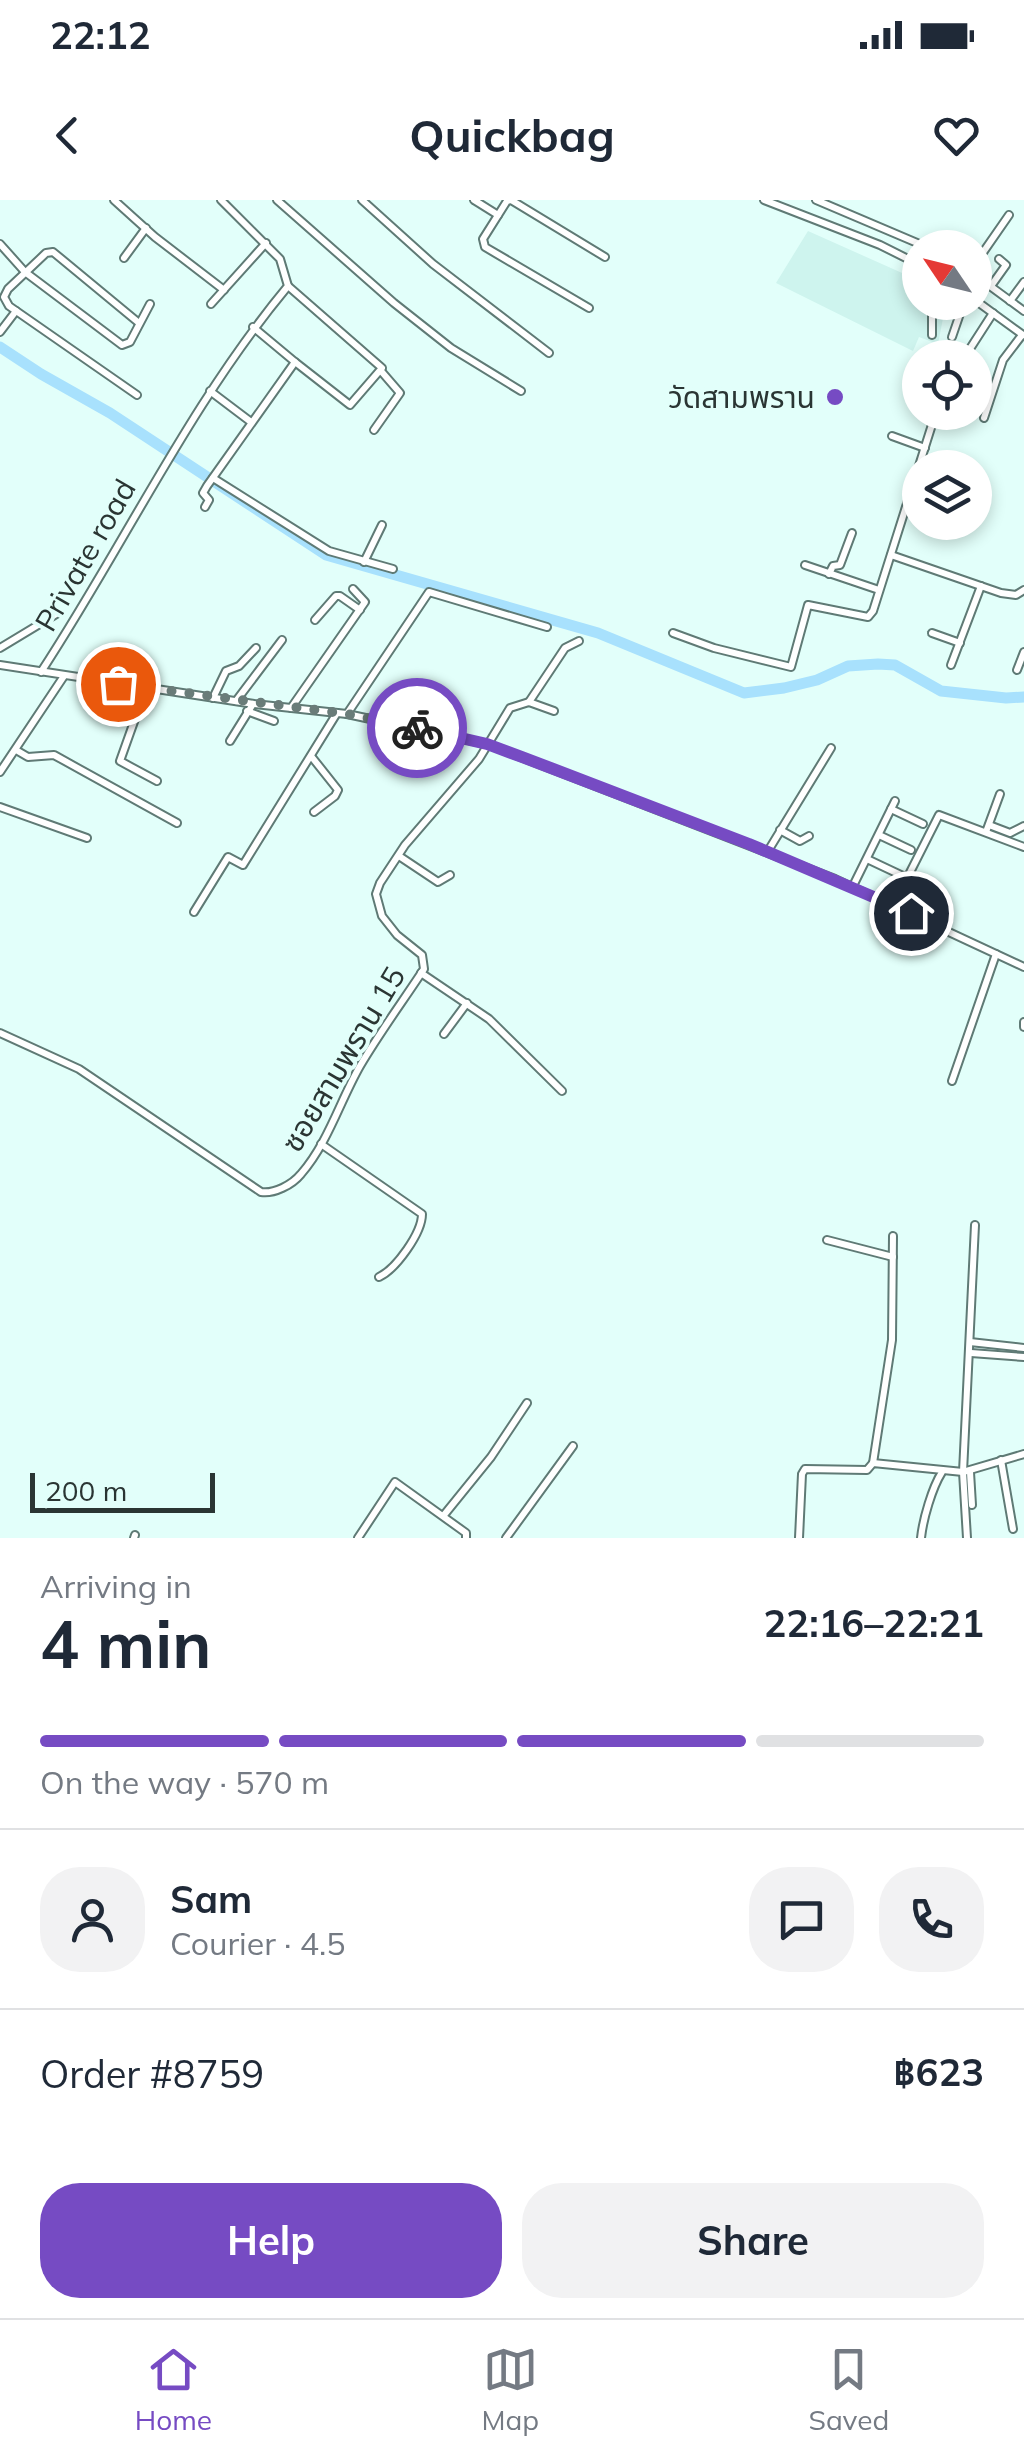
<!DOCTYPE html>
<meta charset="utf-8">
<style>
:root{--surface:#fff;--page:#f2f2f3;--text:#1f2937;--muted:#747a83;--line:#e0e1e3;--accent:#764bc3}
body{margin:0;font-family:Mulish,"Noto Sans Thai",sans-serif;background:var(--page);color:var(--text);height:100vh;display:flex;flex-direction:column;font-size:38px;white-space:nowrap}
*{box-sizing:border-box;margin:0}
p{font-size:32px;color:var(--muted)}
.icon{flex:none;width:55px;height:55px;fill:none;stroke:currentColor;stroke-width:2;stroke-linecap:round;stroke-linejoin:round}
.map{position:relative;height:1338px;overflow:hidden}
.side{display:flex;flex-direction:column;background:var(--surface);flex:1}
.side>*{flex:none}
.needle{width:65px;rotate:305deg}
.fabs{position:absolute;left:902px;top:30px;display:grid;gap:20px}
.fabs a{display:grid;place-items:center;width:90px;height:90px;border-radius:50%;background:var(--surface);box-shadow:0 5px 15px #0003;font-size:50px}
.scale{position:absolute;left:30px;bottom:25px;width:185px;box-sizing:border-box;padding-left:10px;border:5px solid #2a3533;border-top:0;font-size:28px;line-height:35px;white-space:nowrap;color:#2a3533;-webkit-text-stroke:8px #e2fffa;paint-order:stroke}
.pin{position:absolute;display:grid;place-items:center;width:85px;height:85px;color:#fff;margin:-42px;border:5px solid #fff;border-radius:50%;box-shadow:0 2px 10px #0007}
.courier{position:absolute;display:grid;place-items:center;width:100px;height:100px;margin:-50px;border:8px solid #764bc3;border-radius:50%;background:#fff;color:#222;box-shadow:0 2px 12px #0007}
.overview em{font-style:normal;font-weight:700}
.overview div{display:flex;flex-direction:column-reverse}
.overview{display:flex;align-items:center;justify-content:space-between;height:170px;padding:0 40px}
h1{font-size:65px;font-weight:700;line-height:75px}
.bar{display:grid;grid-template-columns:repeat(4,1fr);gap:15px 10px;align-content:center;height:120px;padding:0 40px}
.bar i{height:12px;border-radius:8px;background:var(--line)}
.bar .active{background:var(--accent)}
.bar p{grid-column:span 4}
.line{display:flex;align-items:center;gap:25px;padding:0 40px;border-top:2px solid var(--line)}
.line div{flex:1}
.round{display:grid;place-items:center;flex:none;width:105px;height:105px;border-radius:40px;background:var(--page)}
.primary-button{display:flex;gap:20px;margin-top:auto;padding:20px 40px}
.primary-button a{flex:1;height:115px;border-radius:40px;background:var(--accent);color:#fff;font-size:40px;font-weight:700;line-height:115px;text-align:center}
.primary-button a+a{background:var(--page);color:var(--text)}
.status{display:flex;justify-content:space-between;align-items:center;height:70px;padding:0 50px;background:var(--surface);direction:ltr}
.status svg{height:28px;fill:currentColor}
header{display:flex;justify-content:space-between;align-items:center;height:130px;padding:0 40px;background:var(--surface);font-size:45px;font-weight:700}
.menu{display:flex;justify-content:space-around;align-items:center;height:140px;border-top:2px solid var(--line);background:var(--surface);font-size:28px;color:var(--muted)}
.menu a{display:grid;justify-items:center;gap:5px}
.menu .active{color:var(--accent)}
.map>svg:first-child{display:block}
.built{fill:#cef4ee}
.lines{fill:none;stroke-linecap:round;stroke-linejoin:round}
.river{stroke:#a8e1fd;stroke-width:11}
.minor-casing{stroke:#5f7a75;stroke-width:10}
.minor{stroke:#fff;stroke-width:6}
.done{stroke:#6a7c79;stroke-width:10;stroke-dasharray:0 18}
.route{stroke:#764bc3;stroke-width:12}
.poi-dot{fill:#764bc3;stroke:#e2fffa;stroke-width:4}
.labels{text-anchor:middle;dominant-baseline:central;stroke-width:8;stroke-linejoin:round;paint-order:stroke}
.poi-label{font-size:30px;fill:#2a3533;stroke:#e2fffa;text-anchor:end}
.street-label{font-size:30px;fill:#2a3533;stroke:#e2fffa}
</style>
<div class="status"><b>22:12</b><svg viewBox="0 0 49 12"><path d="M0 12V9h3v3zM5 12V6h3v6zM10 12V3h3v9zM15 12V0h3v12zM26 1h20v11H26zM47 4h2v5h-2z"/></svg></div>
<header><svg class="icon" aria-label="back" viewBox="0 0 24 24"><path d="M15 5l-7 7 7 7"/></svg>Quickbag<svg class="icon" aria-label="heart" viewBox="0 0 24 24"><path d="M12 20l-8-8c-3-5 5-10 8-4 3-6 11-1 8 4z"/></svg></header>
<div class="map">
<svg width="1024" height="1338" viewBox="0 0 1024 1338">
<rect width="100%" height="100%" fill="#e2fffa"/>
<!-- built -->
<path class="built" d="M808 31 920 81V102L946 103 938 144 919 137 913 151 776 83Z"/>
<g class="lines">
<!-- river -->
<path class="river" d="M0 147 41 174 110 213 326 355 598 433 744 493 784 488 817 480 848 466 878 464 895 465 941 491 1006 498 1024 497"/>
<defs>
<g id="minor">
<path d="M114 0 155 37 224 90"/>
<path d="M277 0 394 103 451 148 521 191"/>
<path d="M362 0 433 64 549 153"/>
<path d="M474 0 498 15"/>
<path d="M764 0 880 45 920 65"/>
<path d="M816 0 929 48"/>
<path d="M0 44 25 72 122 145 130 142 150 104"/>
<path d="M124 58 146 28"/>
<path d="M975 64 1009 15"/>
<path d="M975 75 1024 111"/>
<path d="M288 86 382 168 350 205 295 162"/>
<path d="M991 86 1006 65 999 59"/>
<path d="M975 100 1023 135"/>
<path d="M1010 101 1024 82"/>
<path d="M211 104 266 43"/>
<path d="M589 108 485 47 483 39 507 1 511 0 605 57"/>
<path d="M0 132 16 111"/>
<path d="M932 135V102"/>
<path d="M952 137 964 102"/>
<path d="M964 158 993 113"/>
<path d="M210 191 251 222"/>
<path d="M137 195 9 106 4 97 8 89 46 53 53 52 139 123"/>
<path d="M916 201 920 196"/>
<path d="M984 218 1003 160 1022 135"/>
<path d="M374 230 400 193 381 171"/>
<path d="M892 236 925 248"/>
<path d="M213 278 329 351 393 369"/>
<path d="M205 307 209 300 203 293 207 286 295 162 253 127"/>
<path d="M891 355 1001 393 1016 395 1024 390"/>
<path d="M364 362 382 325"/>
<path d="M805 365 879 390"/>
<path d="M829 374 833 366 840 365 852 333"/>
<path d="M315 420 336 396H340L360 410"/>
<path d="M673 433 714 448 791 467 808 405 868 417 873 411 936 212"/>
<path d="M932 433 960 443"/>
<path d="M0 448 58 413"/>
<path d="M0 465 254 504 347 514 487 544 835 679 1024 767"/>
<path d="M951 465 981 386"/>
<path d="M1017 470 1024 452"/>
<path d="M41 472C125 344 189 205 288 86L280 59 221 0"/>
<path d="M146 488 120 561 157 581"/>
<path d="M213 498 226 471 239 466 256 448"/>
<path d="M236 501 282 440"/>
<path d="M529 502 565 448 579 441"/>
<path d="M291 508 365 402 353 389"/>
<path d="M247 511 274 521"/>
<path d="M347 514 429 392 547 427"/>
<path d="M230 541 253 504"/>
<path d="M16 550 28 557 54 555 177 623"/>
<path d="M311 556 338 590 335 596 314 612"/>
<path d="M0 572 64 476"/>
<path d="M0 607 87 638"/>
<path d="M891 609 923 624"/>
<path d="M989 625 1010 633 1024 626"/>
<path d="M780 630 800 641 809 636"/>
<path d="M986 632 1000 594"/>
<path d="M879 635 911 650"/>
<path d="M768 651 831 548"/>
<path d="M399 656 438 682 450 675"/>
<path d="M867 659 903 676"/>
<path d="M852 688 895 601"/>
<path d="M893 706 939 615 1024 647"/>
<path d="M194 712 228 657 243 665 337 513"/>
<path d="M421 773 489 819 562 891"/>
<path d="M1024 822V827"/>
<path d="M0 833 79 869 261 992C274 994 292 985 301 974 328 943 340 901 360 866 380 832 403 801 424 769L422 755 397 735 382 716 376 694 380 683 405 645 479 559 510 508 529 502 554 511"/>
<path d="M444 834 467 803"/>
<path d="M952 881 996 754"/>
<path d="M321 944 422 1014C422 1033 396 1069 379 1077"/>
<path d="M827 1040 893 1057"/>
<path d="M970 1142 1024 1148"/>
<path d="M971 1153 1024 1157"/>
<path d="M1001 1260 1013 1329"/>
<path d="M873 1263 892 1140 893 1036"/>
<path d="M970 1272 972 1305"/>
<path d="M444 1315 491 1257 527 1203"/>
<path d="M134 1338 135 1335"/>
<path d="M358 1338 395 1282 466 1333V1338"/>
<path d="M506 1338 573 1246"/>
<path d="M799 1338 802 1274 805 1269 867 1270 873 1263 963 1272 1024 1254"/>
<path d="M921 1338C923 1319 932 1288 942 1272"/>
<path d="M967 1338 963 1272 975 1025"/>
</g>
</defs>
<!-- minor casing -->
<use href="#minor" class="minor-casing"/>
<!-- minor -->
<use href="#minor" class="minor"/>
</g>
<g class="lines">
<!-- done -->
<path class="done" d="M118 484 347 514 417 528"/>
<!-- route -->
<path class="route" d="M417 528 487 544 522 557 749 644 911 713"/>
</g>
<!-- markers -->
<circle class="poi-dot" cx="835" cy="197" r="10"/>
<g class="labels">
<!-- poi labels -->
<g class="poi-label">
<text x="815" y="197">วัดสามพราน</text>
</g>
<!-- street labels -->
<g class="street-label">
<text transform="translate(85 355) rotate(-60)">Private road</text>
<text transform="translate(343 859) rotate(-59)">ซอยสามพราน 15</text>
</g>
</g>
</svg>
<div class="fabs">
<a><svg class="needle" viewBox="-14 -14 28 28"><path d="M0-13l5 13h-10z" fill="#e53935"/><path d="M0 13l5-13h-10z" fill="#747a83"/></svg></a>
<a><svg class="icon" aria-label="locate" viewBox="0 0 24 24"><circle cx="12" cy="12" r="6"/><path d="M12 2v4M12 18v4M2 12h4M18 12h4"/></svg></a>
<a><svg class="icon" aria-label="layers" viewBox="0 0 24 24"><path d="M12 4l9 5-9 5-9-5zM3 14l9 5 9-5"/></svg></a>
</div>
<div class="scale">200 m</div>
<div class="pin" style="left:118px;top:484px;background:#ea580c"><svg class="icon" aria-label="bag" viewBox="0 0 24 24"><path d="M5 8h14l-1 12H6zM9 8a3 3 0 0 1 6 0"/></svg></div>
<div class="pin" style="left:911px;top:713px;background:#1f2937"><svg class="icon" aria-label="home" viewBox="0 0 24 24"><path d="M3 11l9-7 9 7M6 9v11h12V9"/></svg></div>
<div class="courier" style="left:417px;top:528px"><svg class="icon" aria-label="bike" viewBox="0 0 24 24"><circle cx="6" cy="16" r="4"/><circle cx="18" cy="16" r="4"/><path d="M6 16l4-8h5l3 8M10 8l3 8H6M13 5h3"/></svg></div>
</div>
<section class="side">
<div class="overview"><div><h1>4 min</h1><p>Arriving in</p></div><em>22:16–22:21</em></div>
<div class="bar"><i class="active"></i><i class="active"></i><i class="active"></i><i></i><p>On the way · 570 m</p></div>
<div class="line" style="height:180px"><a class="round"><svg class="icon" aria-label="person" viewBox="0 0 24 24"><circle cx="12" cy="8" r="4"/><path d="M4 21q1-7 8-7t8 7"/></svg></a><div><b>Sam</b><p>Courier · 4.5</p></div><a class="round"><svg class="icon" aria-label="chat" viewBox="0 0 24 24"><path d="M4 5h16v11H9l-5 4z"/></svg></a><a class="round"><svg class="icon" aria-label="phone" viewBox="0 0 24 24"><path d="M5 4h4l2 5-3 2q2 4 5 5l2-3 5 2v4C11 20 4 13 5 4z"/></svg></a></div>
<div class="line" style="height:130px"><div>Order #8759</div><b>฿623</b></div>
<div class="primary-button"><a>Help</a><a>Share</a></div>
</section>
<nav class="menu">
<a class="active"><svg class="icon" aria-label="home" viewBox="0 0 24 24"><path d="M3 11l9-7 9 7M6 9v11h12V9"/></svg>Home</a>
<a><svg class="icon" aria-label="map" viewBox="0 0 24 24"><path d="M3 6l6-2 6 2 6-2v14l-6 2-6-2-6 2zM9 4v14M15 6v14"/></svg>Map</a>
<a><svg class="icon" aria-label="saved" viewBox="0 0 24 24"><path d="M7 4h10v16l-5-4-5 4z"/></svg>Saved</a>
</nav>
